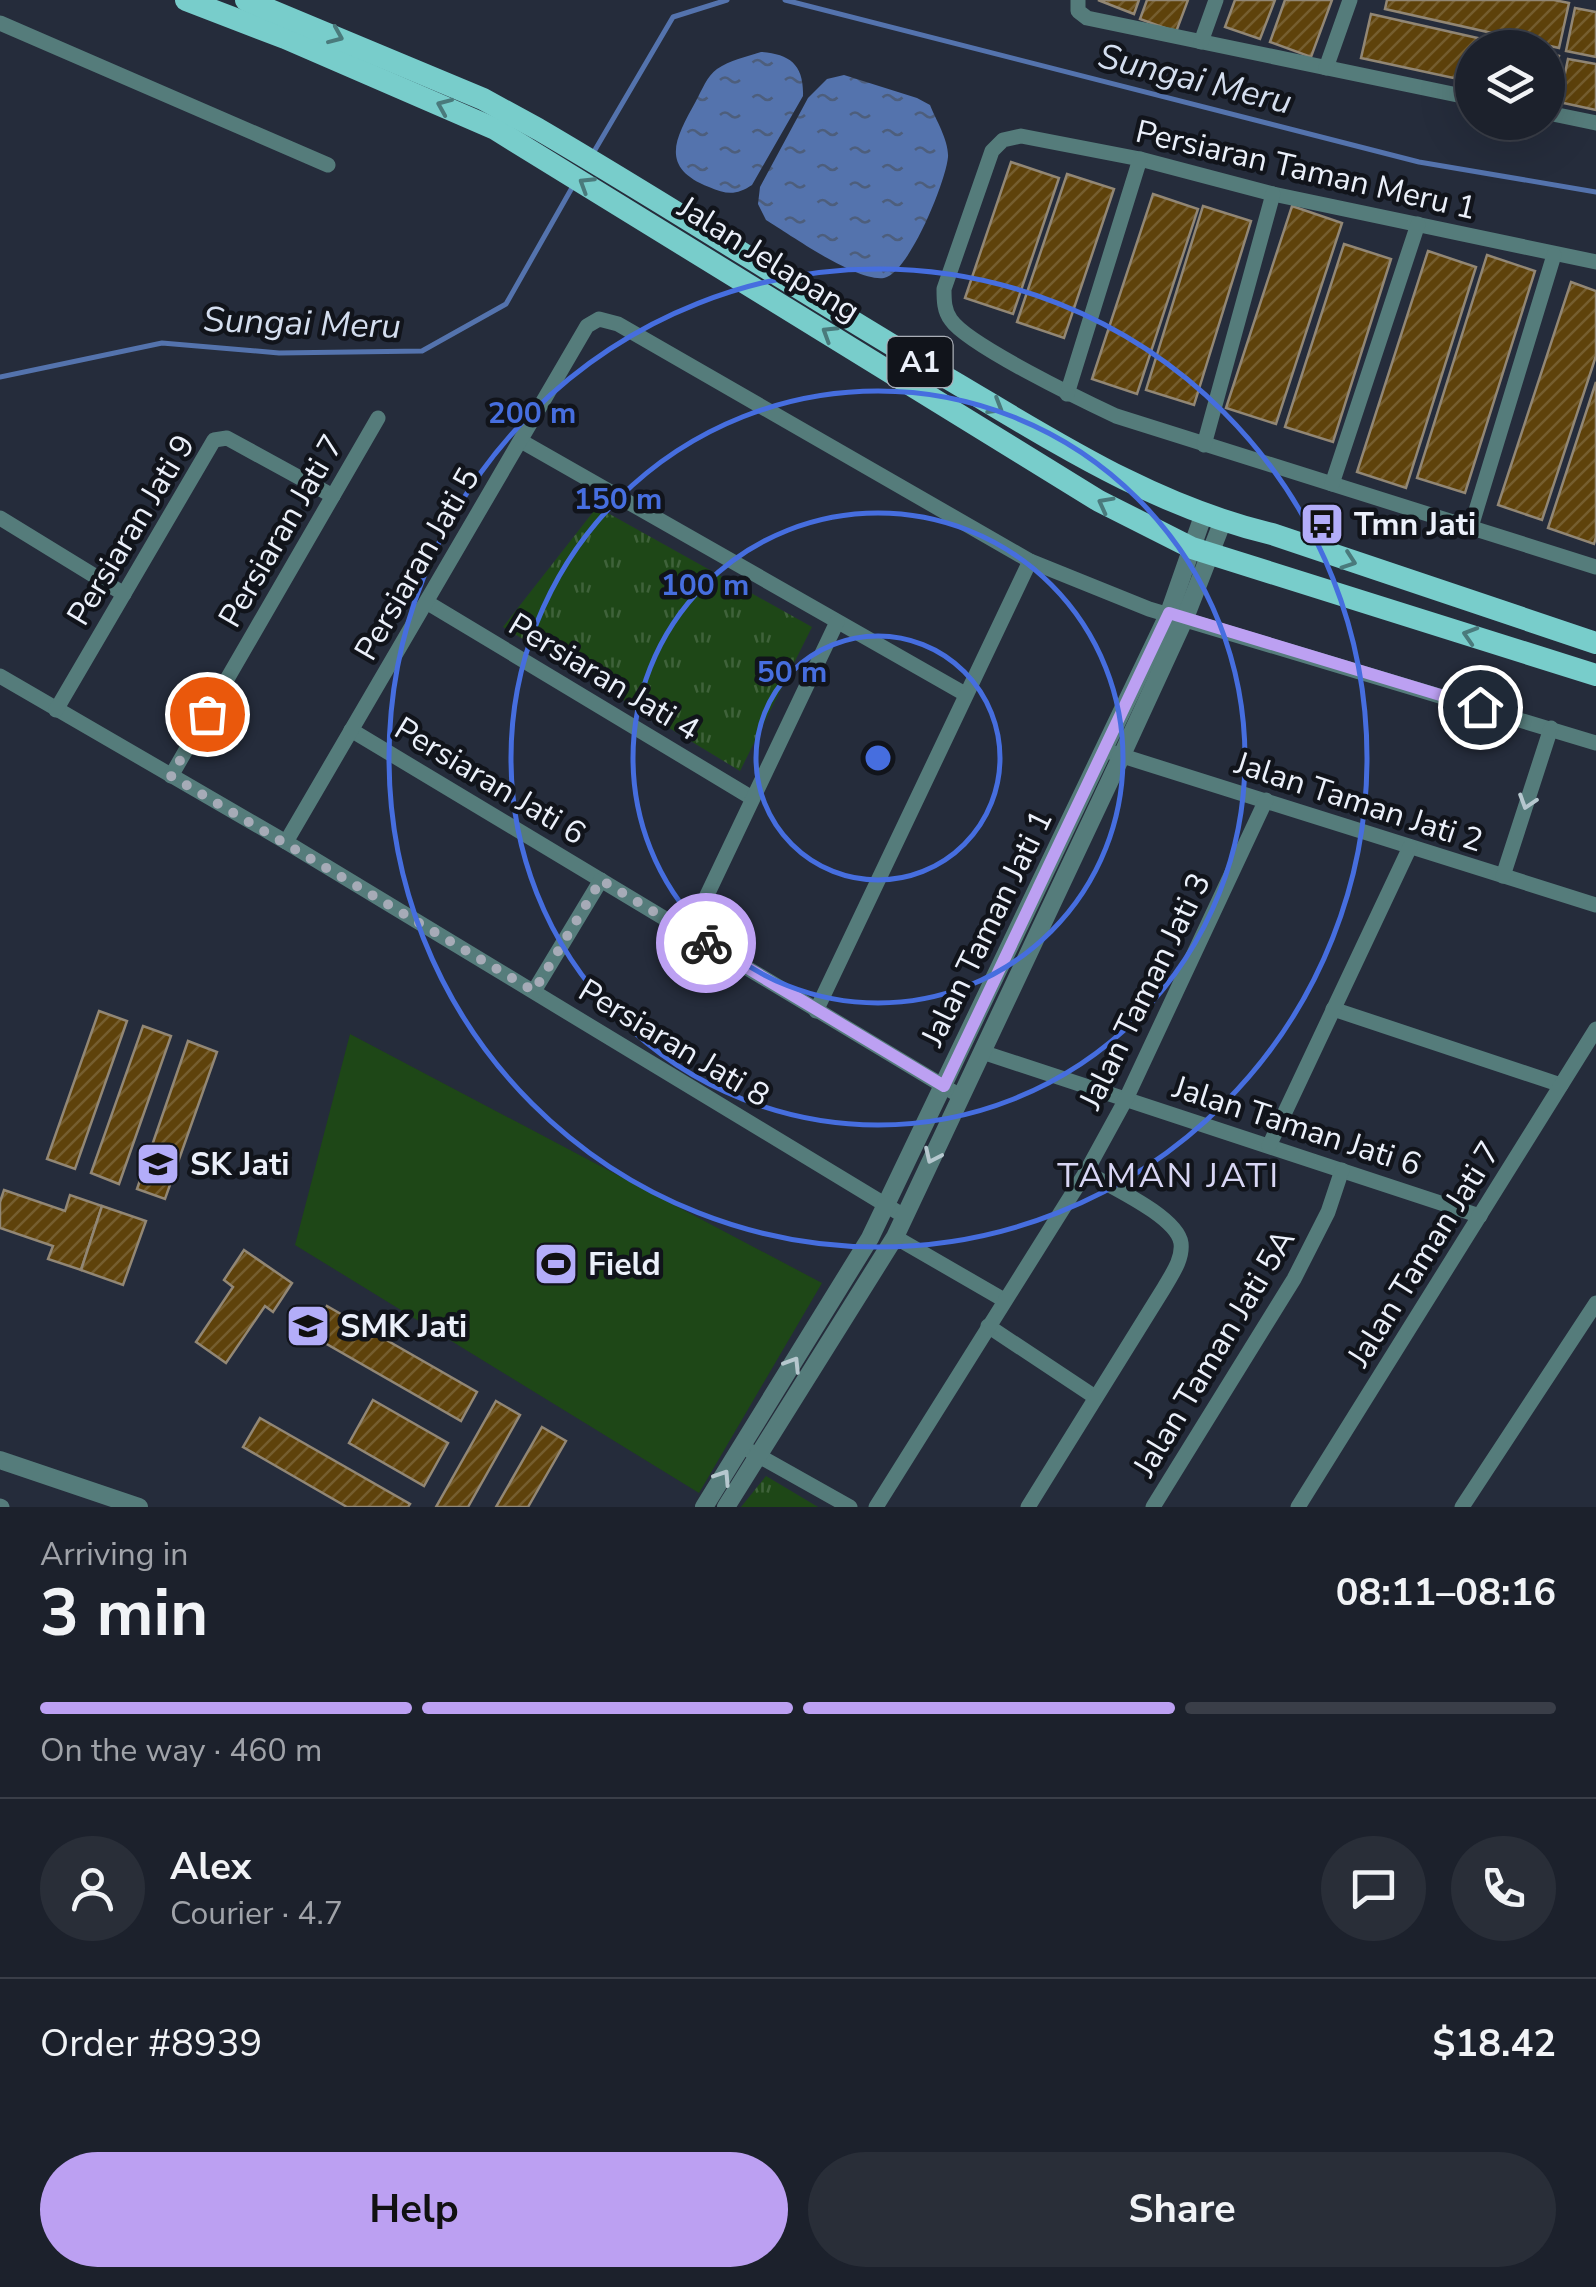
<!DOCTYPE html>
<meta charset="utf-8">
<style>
:root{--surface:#1c212c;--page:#292e38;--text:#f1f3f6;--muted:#a0a3a9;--line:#3a3e48;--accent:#bca0f2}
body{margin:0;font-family:"Nunito Sans",sans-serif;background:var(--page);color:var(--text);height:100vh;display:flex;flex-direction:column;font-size:38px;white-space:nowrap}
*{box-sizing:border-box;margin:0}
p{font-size:32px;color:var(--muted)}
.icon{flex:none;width:55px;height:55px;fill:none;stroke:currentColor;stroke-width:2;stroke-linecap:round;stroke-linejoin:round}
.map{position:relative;height:1507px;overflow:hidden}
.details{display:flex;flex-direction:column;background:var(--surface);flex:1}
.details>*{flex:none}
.tools{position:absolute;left:1455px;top:30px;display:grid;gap:20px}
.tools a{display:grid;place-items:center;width:110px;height:110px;border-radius:50%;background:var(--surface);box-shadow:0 10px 40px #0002,0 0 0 2px var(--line);font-size:50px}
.pin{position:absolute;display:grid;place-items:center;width:85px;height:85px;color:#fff;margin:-42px;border:5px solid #fff;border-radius:50%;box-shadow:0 2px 10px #0007}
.courier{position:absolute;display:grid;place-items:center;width:100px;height:100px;margin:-50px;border:8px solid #bca0f2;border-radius:50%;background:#fff;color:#222;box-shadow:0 2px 12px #0007}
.head em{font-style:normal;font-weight:700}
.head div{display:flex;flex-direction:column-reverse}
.head{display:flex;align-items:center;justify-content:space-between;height:170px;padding:0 40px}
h1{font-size:65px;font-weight:700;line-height:75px}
.bar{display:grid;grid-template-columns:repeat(4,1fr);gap:15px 10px;align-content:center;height:120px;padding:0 40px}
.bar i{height:12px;border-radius:8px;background:var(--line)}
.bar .active{background:var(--accent)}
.bar p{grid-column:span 4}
.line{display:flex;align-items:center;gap:25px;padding:0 40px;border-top:2px solid var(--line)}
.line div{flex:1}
.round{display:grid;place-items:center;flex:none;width:105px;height:105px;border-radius:52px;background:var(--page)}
.primary-button{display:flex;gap:20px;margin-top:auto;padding:20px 40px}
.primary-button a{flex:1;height:115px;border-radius:60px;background:var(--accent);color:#111;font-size:40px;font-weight:700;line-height:115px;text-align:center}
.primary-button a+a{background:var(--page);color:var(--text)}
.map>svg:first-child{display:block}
.grass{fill:#1e4717}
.park{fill:url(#park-tufts)}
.water{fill:url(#water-ripples)}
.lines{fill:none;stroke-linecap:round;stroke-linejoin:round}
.stream{stroke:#5473ad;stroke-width:5}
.building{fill:url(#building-hatch);stroke:#928775;stroke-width:2.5}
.minor{stroke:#557c7b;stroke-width:15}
.tertiary{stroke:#557c7b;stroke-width:18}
.primary{stroke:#78cdcb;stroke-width:22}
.oneway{stroke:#4a7a7c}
.oneway2{stroke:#b6c7ce}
.done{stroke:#a6abb7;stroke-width:10;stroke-dasharray:0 18}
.route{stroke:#bca0f2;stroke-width:12}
.ring{fill:none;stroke:#466edf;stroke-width:5}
.labels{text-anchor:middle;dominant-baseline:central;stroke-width:9;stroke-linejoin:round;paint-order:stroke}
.shield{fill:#11141b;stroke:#aaaeb7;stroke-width:2.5}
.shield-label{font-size:30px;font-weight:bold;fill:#ebf0fa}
.street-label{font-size:32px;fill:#ebf0fa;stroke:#11141b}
.poi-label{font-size:32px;font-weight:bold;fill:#ebf0fa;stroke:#11141b;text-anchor:start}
.water-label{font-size:35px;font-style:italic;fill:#d4deef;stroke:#11141b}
.neighbourhood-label{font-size:35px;letter-spacing:2.5px;fill:#d8d6f4;stroke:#11141b}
.centre{fill:#466edf;stroke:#11141b;stroke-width:5}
.ring-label{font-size:30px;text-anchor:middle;font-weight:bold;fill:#466edf;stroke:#11141b;stroke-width:9;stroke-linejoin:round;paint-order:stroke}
</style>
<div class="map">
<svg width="1596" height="1507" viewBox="0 0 1596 1507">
<defs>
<pattern id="park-tufts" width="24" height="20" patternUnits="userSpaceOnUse" patternTransform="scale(2.5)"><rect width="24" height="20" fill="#1e4717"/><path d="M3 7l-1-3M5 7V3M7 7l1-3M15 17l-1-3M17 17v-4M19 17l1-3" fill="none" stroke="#3f623a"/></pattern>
<pattern id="water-ripples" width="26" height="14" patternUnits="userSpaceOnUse" patternTransform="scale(2.5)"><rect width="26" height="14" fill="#5473ad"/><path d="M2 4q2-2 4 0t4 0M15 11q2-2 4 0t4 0" fill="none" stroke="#4d5e7c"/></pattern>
<pattern id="building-hatch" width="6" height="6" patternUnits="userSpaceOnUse" patternTransform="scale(2.5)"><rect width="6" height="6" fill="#5e420b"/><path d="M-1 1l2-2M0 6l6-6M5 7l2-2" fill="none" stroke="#755e2f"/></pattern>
</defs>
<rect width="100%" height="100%" fill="#252c3b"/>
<!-- grass -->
<path class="grass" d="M350 1034 822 1283 699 1493 295 1245Z"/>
<!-- park -->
<g class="park">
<path d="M597 507 812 627 740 771 503 627Z"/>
<path d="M766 1476 818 1507H741Z"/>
</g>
<!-- water -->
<g class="water">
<path d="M761 52C790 54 804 65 803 96L752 185C737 195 727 195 709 187 659 167 675 139 696 101 702 90 707 76 717 69 730 60 746 57 761 52Z"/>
<path d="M844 75 917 98 930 105C936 120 949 141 948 157 946 181 909 273 884 278 856 282 791 235 766 220L758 204 760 187 808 98 827 79Z"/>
</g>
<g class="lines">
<!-- stream -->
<g class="stream">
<path d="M785 0 1419 162 1596 192"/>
<path d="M592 155 673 17 727 0"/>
<path d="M0 377 162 343 279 353 422 351 506 304 573 186"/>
</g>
</g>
<!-- building -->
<g class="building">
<path d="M1098 0H1139L1134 14Z"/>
<path d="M1147 0H1188L1176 32 1140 19Z"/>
<path d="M1235 0H1275L1260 39 1225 27Z"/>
<path d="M1285 0H1332L1311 57 1270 42Z"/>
<path d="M1387 0H1554L1569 3 1559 48 1385 9Z"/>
<path d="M1575 8 1596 12V57L1566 51Z"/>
<path d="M1371 14 1522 48H1472V82L1361 58Z"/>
<path d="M1548 53 1559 56 1550 99H1548Z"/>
<path d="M1568 59 1596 64V110L1559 102Z"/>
<path d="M1011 162 1059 178 1013 314 965 298Z"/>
<path d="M1067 174 1114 189 1064 338 1017 322Z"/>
<path d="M1153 194 1198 209 1137 394 1092 379Z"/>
<path d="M1203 206 1251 221 1194 405 1146 390Z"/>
<path d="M1292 206 1342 223 1276 424 1226 408Z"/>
<path d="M1344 244 1391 259 1333 442 1285 427Z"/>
<path d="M1428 251 1476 267 1406 488 1357 472Z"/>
<path d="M1487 255 1535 271 1465 493 1417 478Z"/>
<path d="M1571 282 1596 291V356L1542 520 1498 505Z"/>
<path d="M1596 382V537L1594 544 1548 528Z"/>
<path d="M99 1011 127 1021 75 1169 47 1159Z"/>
<path d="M143 1026 171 1036 119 1184 91 1173Z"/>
<path d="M188 1041 217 1052 165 1199 137 1189Z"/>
<path d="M4 1190 65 1211 70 1195 102 1206 81 1270 48 1259 53 1246 0 1228V1202Z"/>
<path d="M102 1206 146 1221 123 1285 81 1270Z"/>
<path d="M244 1250 292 1283 273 1312 265 1306 226 1363 196 1342 233 1287 224 1280Z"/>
<path d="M327 1306 477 1392 461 1421 311 1335Z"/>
<path d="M373 1400 448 1443 424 1486 349 1443Z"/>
<path d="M496 1401 520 1415 468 1507H436Z"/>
<path d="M260 1418 410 1504 408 1507H347L243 1447Z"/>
<path d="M542 1427 566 1441 528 1507H496Z"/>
</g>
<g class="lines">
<!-- minor -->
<g class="minor">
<path d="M1078 0V11L1087 18 1472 98"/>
<path d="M0 23 328 165"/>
<path d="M1201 42 1216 0"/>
<path d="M1326 68 1350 0"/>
<path d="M1548 113 1596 123"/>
<path d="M1596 262 1273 194 1140 159 1021 136 1003 140 992 151 944 289C944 300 944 311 951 320 968 345 1084 401 1116 416L1596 567"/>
<path d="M1067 394 1140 159"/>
<path d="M521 441 965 694"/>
<path d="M1204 445 1273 194"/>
<path d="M1332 484 1418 224"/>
<path d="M0 518 124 594"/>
<path d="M1471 527 1554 255"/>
<path d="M428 603 752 798"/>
<path d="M0 676 286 842 904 1216"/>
<path d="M56 710 214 440 227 438 333 496"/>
<path d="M351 730 960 1096"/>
<path d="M1113 753 1596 905"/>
<path d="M171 776 378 418"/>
<path d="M286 842 587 326 599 319 618 324 1030 561 1149 609 1596 743"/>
<path d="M1503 876 1551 728"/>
<path d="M689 933 837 622"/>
<path d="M534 991 601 880"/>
<path d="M1333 1009 1561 1085"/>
<path d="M816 1011 1030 561"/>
<path d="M982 1052 1480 1216"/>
<path d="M1269 1146 1410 847"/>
<path d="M895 1237 1004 1300"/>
<path d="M988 1326 1095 1397"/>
<path d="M750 1451 850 1507"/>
<path d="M0 1506 2 1507"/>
<path d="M876 1507 1086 1172 1126 1099 1266 800"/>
<path d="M1028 1507 1164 1288C1172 1274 1183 1259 1181 1243 1177 1216 1109 1186 1086 1172"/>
<path d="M1153 1507 1294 1279 1328 1212 1342 1170"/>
<path d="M1298 1507 1596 1029"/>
<path d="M1462 1507 1596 1303"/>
</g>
<!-- tertiary -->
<g class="tertiary">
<path d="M0 1460 139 1507"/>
<path d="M704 1507 870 1238 1169 613 1203 516"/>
<path d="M726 1507 895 1237 1121 757 1185 618 1222 523"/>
</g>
<!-- primary -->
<g class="primary">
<path d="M186 0 285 38 495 129 1099 501 1192 548 1596 675"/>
<path d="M246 0 483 99 538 129C680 212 817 302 959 385 1060 445 1157 507 1272 534L1596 643"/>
</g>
</g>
<!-- one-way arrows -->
<defs><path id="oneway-chevron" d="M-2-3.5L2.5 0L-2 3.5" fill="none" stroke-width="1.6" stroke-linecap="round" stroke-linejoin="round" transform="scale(2.5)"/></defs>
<g class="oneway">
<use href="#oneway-chevron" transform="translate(336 36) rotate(23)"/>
<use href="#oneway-chevron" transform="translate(444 106) rotate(-157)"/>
<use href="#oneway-chevron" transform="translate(586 184) rotate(-148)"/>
<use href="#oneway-chevron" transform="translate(829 333) rotate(-148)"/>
<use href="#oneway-chevron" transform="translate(996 407) rotate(31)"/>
<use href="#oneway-chevron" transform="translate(1105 504) rotate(-152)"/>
<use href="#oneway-chevron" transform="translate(1349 561) rotate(19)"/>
<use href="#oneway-chevron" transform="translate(1470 635) rotate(-163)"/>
</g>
<g class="oneway2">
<use href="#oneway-chevron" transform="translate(1527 802) rotate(108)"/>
<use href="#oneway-chevron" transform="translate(932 1156) rotate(115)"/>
<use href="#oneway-chevron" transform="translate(793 1364) rotate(-58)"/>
<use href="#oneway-chevron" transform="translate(723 1477) rotate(-57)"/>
</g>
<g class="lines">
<!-- done -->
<path class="done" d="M207 714 171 776 534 991 601 880 706 943"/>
<!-- route -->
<path class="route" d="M706 943 944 1086 1169 613 1480 707"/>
</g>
<!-- distance rings -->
<g class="ring">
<circle cx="878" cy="758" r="122"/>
<circle cx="878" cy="758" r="245"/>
<circle cx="878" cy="758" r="367"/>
<circle cx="878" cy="758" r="489"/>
</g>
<!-- icons -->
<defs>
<symbol id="bus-square" viewBox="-11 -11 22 22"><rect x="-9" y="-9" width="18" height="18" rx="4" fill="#b3adf9" stroke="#11141b"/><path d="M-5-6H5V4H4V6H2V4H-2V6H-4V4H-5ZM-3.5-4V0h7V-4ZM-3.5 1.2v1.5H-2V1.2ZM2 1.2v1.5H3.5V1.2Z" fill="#111"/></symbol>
<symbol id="school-square" viewBox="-11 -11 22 22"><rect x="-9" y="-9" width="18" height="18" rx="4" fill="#b3adf9" stroke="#11141b"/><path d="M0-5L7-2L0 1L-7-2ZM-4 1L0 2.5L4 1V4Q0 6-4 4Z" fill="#111"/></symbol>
<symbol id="stadium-square" viewBox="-11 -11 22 22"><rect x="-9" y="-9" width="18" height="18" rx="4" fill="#b3adf9" stroke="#11141b"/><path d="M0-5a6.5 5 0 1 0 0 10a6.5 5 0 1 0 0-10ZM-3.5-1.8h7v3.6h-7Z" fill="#111"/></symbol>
</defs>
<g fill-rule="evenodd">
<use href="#bus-square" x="1297" y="499" width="50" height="50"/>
<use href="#school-square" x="133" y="1139" width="50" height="50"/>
<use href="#stadium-square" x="531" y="1239" width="50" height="50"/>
<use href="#school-square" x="283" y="1301" width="50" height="50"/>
</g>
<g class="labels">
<!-- shield labels -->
<rect class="shield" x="887.5" y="337" width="65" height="50" rx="8"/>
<g class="shield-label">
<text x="920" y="362">A1</text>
</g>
<!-- street labels -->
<g class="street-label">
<text transform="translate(1306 170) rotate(13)">Persiaran Taman Meru 1</text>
<text transform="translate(769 259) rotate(32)">Jalan Jelapang</text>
<text transform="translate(131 530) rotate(-59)">Persiaran Jati 9</text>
<text transform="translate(281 531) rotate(-60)">Persiaran Jati 7</text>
<text transform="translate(417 564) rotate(-60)">Persiaran Jati 5</text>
<text transform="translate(604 677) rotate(31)">Persiaran Jati 4</text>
<text transform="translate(490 781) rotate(31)">Persiaran Jati 6</text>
<text transform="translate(1359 802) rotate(18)">Jalan Taman Jati 2</text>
<text transform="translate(987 928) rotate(-64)">Jalan Taman Jati 1</text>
<text transform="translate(1145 991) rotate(-64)">Jalan Taman Jati 3</text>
<text transform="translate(674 1043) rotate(31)">Persiaran Jati 8</text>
<text transform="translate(1297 1126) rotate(18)">Jalan Taman Jati 6</text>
<text transform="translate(1424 1254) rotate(-58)">Jalan Taman Jati 7</text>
<text transform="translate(1214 1353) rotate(-59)">Jalan Taman Jati 5A</text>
</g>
<!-- poi labels -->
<g class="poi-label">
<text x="1354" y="524">Tmn Jati</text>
<text x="190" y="1164">SK Jati</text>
<text x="588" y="1264">Field</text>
<text x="340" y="1326">SMK Jati</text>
</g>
<!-- water labels -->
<g class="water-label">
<text transform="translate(1195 79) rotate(14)">Sungai Meru</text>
<text transform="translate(302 323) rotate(2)">Sungai Meru</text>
</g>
<!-- neighbourhood labels -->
<g class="neighbourhood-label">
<text x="1169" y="1175">TAMAN JATI</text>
</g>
</g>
<circle cx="878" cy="758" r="15" class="centre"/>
<g class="ring-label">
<text x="532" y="423">200 m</text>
<text x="618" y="509">150 m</text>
<text x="705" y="595">100 m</text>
<text x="792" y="682">50 m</text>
</g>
</svg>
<div class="tools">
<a><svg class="icon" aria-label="layers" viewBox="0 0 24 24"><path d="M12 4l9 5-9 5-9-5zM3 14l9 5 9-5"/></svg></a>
</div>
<div class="pin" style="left:207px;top:714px;background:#ea580c"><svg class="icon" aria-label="bag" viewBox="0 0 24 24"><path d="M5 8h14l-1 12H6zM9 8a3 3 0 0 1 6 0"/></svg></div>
<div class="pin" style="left:1480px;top:707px;background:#1f2937"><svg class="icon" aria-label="home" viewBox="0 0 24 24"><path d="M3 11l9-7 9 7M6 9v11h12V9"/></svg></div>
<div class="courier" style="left:706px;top:943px"><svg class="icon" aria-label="bike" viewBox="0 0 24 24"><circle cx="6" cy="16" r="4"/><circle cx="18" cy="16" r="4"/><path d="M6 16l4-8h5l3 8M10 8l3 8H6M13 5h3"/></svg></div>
</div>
<section class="details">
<div class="head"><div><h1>3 min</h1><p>Arriving in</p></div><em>08:11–08:16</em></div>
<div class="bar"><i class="active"></i><i class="active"></i><i class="active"></i><i></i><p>On the way · 460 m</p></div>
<div class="line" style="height:180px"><a class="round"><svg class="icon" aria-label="person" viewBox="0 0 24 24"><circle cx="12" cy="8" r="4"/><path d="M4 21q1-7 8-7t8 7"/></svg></a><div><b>Alex</b><p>Courier · 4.7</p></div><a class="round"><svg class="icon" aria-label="chat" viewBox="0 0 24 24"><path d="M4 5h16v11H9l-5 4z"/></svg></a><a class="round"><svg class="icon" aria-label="phone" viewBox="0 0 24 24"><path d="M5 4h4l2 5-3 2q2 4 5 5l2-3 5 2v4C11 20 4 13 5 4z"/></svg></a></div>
<div class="line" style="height:130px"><div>Order #8939</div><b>$18.42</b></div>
<div class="primary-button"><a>Help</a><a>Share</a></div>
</section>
